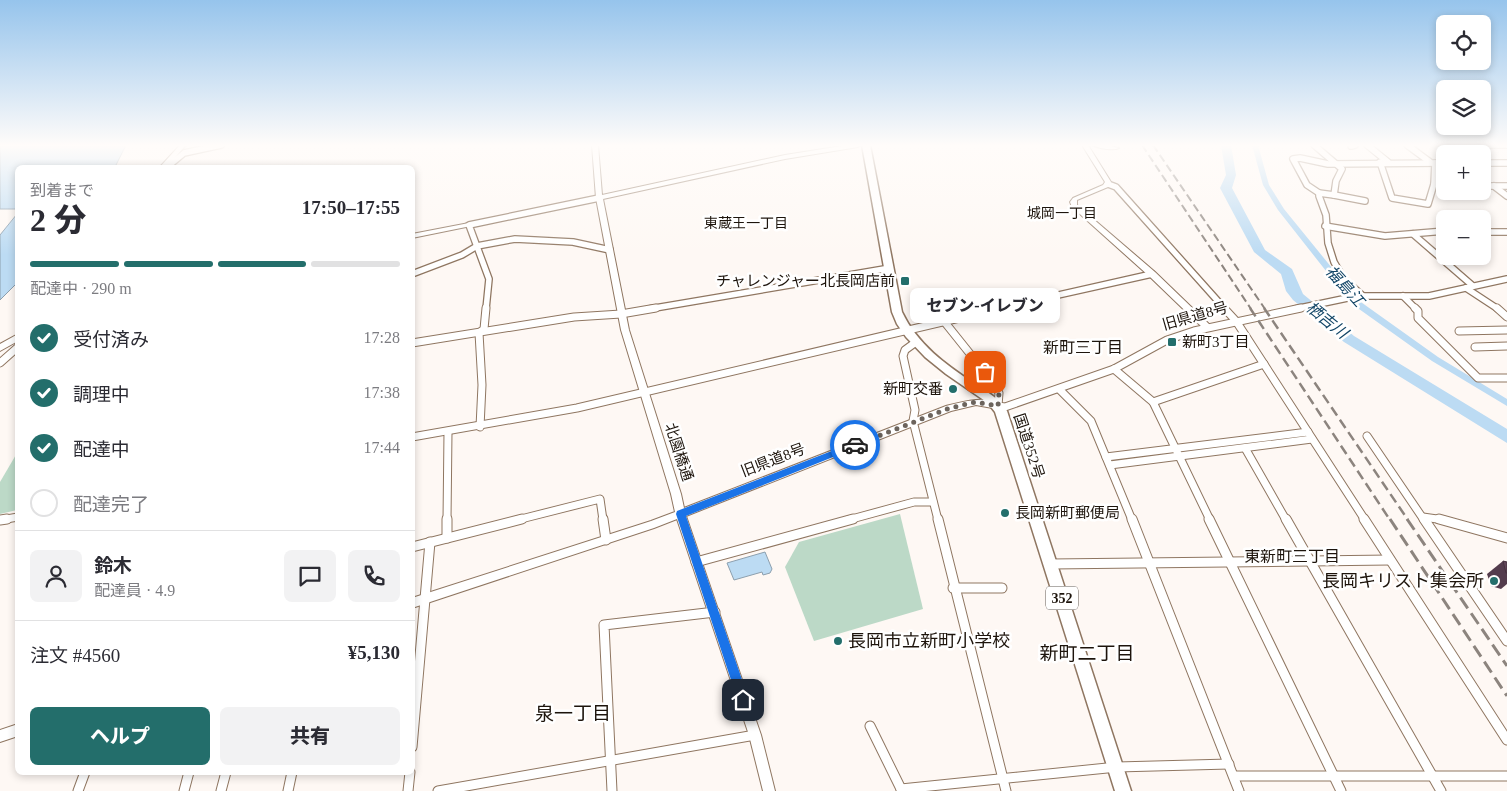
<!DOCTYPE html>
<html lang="ja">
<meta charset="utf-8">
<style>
:root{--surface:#fff;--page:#f2f2f3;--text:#2b2b33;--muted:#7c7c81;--line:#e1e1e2;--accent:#236e6b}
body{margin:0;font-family:"Times New Roman","Noto Sans JP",serif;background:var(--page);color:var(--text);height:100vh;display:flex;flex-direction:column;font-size:19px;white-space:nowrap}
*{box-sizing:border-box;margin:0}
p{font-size:16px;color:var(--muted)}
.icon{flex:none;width:28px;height:28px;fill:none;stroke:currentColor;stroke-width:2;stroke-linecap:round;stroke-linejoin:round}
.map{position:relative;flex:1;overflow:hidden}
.drawer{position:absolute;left:15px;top:165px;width:400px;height:610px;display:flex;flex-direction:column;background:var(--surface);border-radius:8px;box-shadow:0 2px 8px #0003}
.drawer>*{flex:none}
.buttons{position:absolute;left:1436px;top:15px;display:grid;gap:10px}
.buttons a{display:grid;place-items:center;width:55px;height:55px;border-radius:8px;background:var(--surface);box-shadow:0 2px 8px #0003;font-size:25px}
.pin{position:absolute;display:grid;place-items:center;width:42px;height:42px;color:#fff;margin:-21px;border-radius:10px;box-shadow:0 2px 8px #0006}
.courier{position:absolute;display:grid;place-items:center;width:50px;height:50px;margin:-25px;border:4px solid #1a73e8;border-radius:50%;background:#fff;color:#222;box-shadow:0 1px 6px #0007}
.bubble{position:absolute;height:35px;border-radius:8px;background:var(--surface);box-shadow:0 2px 8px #0003;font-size:16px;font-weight:800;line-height:35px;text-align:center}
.summary em{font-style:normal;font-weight:800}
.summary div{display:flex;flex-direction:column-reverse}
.summary{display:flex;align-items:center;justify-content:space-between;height:85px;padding:0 15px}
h1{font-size:32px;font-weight:800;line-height:38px}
.bar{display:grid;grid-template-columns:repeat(4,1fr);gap:8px 5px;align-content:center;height:60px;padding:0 15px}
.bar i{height:6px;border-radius:4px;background:var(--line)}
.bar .active{background:var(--accent)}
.bar p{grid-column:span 4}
.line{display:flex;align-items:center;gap:12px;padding:0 15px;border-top:1px solid var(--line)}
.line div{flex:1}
.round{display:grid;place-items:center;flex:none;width:52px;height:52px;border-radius:8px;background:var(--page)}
ol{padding:0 15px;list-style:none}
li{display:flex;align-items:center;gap:15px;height:55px}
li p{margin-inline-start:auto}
li .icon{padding:5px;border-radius:50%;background:var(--accent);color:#fff;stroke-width:4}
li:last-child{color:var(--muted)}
li i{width:28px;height:28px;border:2px solid var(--line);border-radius:50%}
.button{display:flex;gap:10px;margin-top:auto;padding:10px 15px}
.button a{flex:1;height:58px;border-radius:8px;background:var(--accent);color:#fff;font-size:20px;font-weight:800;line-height:58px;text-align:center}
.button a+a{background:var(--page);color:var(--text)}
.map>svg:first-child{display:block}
.green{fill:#bcd9c7}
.water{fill:#bcdbf3;stroke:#8c9fae}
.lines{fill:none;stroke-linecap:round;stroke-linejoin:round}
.canal{fill:#bcdbf3;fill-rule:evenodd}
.river{fill:#bcdbf3;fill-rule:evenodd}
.minor-far2-casing{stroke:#8f7661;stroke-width:8}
.minor-far1-casing{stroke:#8f7661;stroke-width:9}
.minor-casing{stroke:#8f7661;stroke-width:11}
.tertiary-casing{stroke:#8f7661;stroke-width:2}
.trunk-casing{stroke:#8f7661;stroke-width:3}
.minor-far2{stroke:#fff;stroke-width:5.5}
.minor-far1{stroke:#fff;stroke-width:7}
.minor{stroke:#fff;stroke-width:9}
.tertiary{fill:#fff;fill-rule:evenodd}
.trunk{fill:#fff;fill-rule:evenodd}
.rail-far2{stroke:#8c847e;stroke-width:2;stroke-dasharray:8 4;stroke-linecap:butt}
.rail-far1{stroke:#8c847e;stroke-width:2.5;stroke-dasharray:10 5;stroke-linecap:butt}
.rail{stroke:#8c847e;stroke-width:3;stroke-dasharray:13 6;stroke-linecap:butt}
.wall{fill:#533c4d}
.building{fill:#614659;stroke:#44313e}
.route{fill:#1a73e8}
.done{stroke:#6c645d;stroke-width:5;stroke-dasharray:0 9}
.poi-dot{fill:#236e6b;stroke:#fff;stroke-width:2}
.labels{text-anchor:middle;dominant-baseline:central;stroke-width:5;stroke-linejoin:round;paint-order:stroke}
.far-neighbourhood-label{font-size:14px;fill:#1d140c;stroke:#fff}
.shield{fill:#fff;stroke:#615a55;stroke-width:1}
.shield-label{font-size:14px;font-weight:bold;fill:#1d140c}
.poi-label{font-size:15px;fill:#1d140c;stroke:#fff;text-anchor:end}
.street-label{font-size:15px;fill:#1d140c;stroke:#fff}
.water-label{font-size:16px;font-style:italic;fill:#134667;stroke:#fff}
.neighbourhood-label{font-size:16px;fill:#1d140c;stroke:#fff}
.near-poi-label{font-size:18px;fill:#1d140c;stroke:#fff;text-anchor:end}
.near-neighbourhood-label{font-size:19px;fill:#1d140c;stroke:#fff}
</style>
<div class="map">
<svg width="1507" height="791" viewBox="0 0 1507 791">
<rect width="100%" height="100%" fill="#fef8f4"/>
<!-- green -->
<g class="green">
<path d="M17 453V510L0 514V482Z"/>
<path d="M900 514 923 609 814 641 785 567 799 542Z"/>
</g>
<!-- water -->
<g class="water">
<path d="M0 145H126L115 167 18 168 17 209H0Z"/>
<path d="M17 214V283L0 300V235Z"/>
<path d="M765 552 772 569 770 573 763 575 762 572 734 580 727 563Z"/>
</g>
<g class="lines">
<!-- canal -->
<path class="canal" d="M1252 145H1258L1269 185 1284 209 1358 300 1438 357 1507 399V406L1432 361 1352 304 1278 210 1263 185Z"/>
<!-- river -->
<path class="river" d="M1221 145H1231L1236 175 1232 188 1265 250 1292 269 1303 294 1354 336 1507 429V443L1344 342 1293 300 1286 291 1281 274 1254 252 1220 188 1226 175Z"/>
<defs>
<g id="minor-far2">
<path d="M1314 145 1342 169 1336 181 1334 195 1319 193V196L1326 215 1328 243 1334 262 1344 279 1363 296"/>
<path d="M1367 145 1388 162"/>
<path d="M1407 145 1430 162"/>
<path d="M1449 145H1507"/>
<path d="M1351 146 1355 145"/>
<path d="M1380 162 1392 198 1428 204 1434 184 1435 163"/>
<path d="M1482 163H1507"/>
<path d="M166 168 184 153 221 145"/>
<path d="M1108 184 1116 187 1225 309"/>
<path d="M1434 184 1445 185"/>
<path d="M1482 186H1507"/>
<path d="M1494 186 1507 196"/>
<path d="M1319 193 1307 185 1293 159 1300 158 1328 164 1445 163"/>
<path d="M1334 195 1365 201"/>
<path d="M1325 226 1385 236 1445 231"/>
<path d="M1482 232H1507"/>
<path d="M1413 234 1473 286"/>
<path d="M412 274 462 255 477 246 515 239 573 242 610 250"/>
<path d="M1466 288 1498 309"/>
<path d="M1403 296 1416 309"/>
<path d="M486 309 489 279 469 225 599 198"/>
<path d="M649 309 890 268"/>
<path d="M996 309 1152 274"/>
<path d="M1295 309 1357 296H1429L1507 279"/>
</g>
<g id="minor-far1">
<path d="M1224 308 1236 321 1365 520"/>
<path d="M1415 308 1418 311V318L1478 378H1507"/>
<path d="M1497 308 1507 317"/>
<path d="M943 320 995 385 999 393 998 406 1005 407 1114 369 1167 340 1194 331 1301 308"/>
<path d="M1459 331 1507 330"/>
<path d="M479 333 484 329 486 308"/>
<path d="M479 333 482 385 480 427"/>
<path d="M916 342 905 350 903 356 915 410 913 421 938 520"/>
<path d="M412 343 574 317 621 314 656 308"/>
<path d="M1475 347 1507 346"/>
<path d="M0 363 18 347"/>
<path d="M1114 369 1153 402 1210 520"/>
<path d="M1059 389 1091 421 1132 520"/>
<path d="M1153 402 1264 364"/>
<path d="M1367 436 1424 520"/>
<path d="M412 437 577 408 1002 308"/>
<path d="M1245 448 1286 520"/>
<path d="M1106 457 1308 432"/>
<path d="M1110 465 1312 439"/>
<path d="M1423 517 1444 520"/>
<path d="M0 520 18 517"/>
<path d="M447 520 448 432"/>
<path d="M517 520 600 499 603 520"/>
<path d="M848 520 914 502H933"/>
</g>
<g id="minor">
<path d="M603 519 606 540"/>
<path d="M938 519 1006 791"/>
<path d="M1132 519 1239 791"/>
<path d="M1209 519 1341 791"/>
<path d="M1286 519 1441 791"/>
<path d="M1364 519 1507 740"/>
<path d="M1424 519 1507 641"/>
<path d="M1439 519 1507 538"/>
<path d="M0 520 7 519"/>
<path d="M447 538V519"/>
<path d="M412 547 522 519"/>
<path d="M696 562 853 519"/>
<path d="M1051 564 1390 560"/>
<path d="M953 588H1002"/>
<path d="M870 726 902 791"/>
<path d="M412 747 430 542"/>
<path d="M1234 776H1507"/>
<path d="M901 789 1117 767 1229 764"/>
<path d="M78 791 85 772"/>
<path d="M184 791 189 772"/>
<path d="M221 791 226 772"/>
<path d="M288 791 292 772"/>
<path d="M408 791 410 772"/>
<path d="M438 791 755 735"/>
<path d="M612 791 604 625 715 612"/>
</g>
<g id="tertiary">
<path d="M180 145H186L166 168H159Z"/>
<path d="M592 145H598L602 195 785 155 848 145H861L858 147 785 159 603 199 629 330 681 494 684 508 946 406C961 402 990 394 1002 406L998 409 976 405 951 411 686 516 761 735 775 791H763L749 735 677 519 654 528 412 608V598L651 521 675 512 671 494 621 330 596 198Z"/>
<path d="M1082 145H1088L1111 182 1108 187 1077 200V205L1155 272 1210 325 1211 327 1210 329H1204L1149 276 1072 207 1070 202 1073 198 1103 185 1105 182Z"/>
<path d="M1092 145H1106L1119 148C1113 151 1098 148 1092 145Z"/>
<path d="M469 223 471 224V226L412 238V234Z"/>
<path d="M18 334V341L0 351V344Z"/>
<path d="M18 724V736L0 742V730Z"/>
</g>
<path id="trunk" d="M862 145H870L902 312C917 344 946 365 975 384 987 392 999 398 1007 411L1131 791H1115L995 412 988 403 946 374 925 357 906 337 897 324 892 312Z"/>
</defs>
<!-- minor-far2 casing -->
<use href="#minor-far2" class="minor-far2-casing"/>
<!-- minor-far1 casing -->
<use href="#minor-far1" class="minor-far1-casing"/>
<!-- minor casing -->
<use href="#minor" class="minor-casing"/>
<!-- tertiary casing -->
<use href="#tertiary" class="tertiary-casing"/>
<!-- trunk casing -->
<use href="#trunk" class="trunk-casing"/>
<!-- minor-far2 -->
<use href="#minor-far2" class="minor-far2"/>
<!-- minor-far1 -->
<use href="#minor-far1" class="minor-far1"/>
<!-- minor -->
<use href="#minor" class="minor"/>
<!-- tertiary -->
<use href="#tertiary" class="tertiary"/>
<!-- trunk -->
<use href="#trunk" class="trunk"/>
<!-- rail-far2 -->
<g class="rail-far2">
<path d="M1142 145 1251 309"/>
<path d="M1153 145 1265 309"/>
</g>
<!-- rail-far1 -->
<g class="rail-far1">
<path d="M1250 308 1390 520"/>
<path d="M1264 308 1408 520"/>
</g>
<!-- rail -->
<g class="rail">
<path d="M1390 519 1507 696"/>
<path d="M1407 519 1507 666"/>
</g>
</g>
<!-- wall -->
<path class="wall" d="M1503 561 1507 562V584L1501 589 1491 586 1487 574Z"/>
<!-- building -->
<path class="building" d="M1503 561 1507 562V573H1506Z"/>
<!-- sky -->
<linearGradient id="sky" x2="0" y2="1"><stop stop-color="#96c4ec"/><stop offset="0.57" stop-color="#fffcfa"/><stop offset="1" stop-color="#fffcfa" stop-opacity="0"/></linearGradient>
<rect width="1507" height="255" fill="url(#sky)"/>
<!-- route -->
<path class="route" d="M855 442 858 443V447L686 516 749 700 743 705 739 704 676 514 677 511Z"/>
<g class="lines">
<!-- done -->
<path class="done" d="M855 445 950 408 976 402 998 406 999 393 985 372"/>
</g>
<!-- markers -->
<g class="poi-dot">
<rect x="900" y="276" width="10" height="10" rx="2.5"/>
<rect x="1167" y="337" width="10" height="10" rx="2.5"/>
<circle cx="953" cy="389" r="5"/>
<circle cx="1005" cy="513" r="5"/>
<circle cx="1494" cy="581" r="5"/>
<circle cx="838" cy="641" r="5"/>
</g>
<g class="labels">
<!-- far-neighbourhood labels -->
<g class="far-neighbourhood-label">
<text x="1062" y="213">城岡一丁目</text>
<text x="746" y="223">東蔵王一丁目</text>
</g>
<!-- shield labels -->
<rect class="shield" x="1046" y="586.5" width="32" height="23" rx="4"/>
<g class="shield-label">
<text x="1062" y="598">352</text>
</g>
<!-- poi labels -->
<g class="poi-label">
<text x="895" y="281">チャレンジャー北長岡店前</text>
<text x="1182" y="342" text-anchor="start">新町3丁目</text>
<text x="943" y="389">新町交番</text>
<text x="1015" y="513" text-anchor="start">長岡新町郵便局</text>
</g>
<!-- street labels -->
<g class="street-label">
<text transform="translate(1195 316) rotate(-16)">旧県道8号</text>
<text transform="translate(1029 446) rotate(72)">国道352号</text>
<text transform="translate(679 452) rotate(72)">北園橋通</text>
<text transform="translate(773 460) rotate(-21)">旧県道8号</text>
</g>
<!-- water labels -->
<g class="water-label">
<text transform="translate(1345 286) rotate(48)">福島江</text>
<text transform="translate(1327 320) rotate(39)">栖吉川</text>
</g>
<!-- neighbourhood labels -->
<g class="neighbourhood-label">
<text x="1083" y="347">新町三丁目</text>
<text x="1292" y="556">東新町三丁目</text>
</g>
<!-- near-poi labels -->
<g class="near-poi-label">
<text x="1484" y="581">長岡キリスト集会所</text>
<text x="848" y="641" text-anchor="start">長岡市立新町小学校</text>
</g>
<!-- near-neighbourhood labels -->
<g class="near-neighbourhood-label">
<text x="1087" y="653">新町二丁目</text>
<text x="573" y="713">泉一丁目</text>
</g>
</g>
</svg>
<div class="buttons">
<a><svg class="icon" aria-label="locate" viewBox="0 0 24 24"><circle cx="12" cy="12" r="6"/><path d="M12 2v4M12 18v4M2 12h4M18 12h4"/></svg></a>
<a><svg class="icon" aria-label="layers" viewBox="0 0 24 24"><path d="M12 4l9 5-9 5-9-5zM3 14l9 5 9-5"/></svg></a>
<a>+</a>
<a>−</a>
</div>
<div class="pin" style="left:985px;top:372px;background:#ea580c"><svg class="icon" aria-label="bag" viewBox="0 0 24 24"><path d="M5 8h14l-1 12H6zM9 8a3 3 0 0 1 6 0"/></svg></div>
<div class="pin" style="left:743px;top:700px;background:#1f2937"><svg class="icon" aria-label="home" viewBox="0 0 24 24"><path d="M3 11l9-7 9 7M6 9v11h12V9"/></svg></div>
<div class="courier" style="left:855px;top:445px"><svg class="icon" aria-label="car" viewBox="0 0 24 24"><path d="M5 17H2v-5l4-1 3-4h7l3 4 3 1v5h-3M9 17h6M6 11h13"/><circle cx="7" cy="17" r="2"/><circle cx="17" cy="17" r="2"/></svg></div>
<div class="bubble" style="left:910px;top:288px;width:150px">セブン-イレブン</div>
<section class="drawer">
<div class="summary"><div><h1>2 分</h1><p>到着まで</p></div><em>17:50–17:55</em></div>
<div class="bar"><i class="active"></i><i class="active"></i><i class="active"></i><i></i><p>配達中 · 290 m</p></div>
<ol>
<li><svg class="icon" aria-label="check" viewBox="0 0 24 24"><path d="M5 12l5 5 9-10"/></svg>受付済み<p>17:28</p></li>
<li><svg class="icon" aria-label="check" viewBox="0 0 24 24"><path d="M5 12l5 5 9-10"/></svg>調理中<p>17:38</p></li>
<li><svg class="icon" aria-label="check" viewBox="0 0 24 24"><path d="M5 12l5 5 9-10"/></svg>配達中<p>17:44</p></li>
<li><i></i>配達完了</li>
</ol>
<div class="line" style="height:90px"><a class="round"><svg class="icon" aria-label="person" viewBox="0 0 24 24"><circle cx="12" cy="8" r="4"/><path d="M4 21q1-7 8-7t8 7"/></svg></a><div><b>鈴木</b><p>配達員 · 4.9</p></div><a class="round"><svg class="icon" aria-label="chat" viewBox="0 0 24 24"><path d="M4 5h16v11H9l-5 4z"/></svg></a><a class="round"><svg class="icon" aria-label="phone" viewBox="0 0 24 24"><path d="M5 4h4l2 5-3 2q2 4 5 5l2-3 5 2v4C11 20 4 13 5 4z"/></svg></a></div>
<div class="line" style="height:65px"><div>注文 #4560</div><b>¥5,130</b></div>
<div class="button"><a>ヘルプ</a><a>共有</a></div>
</section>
</div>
